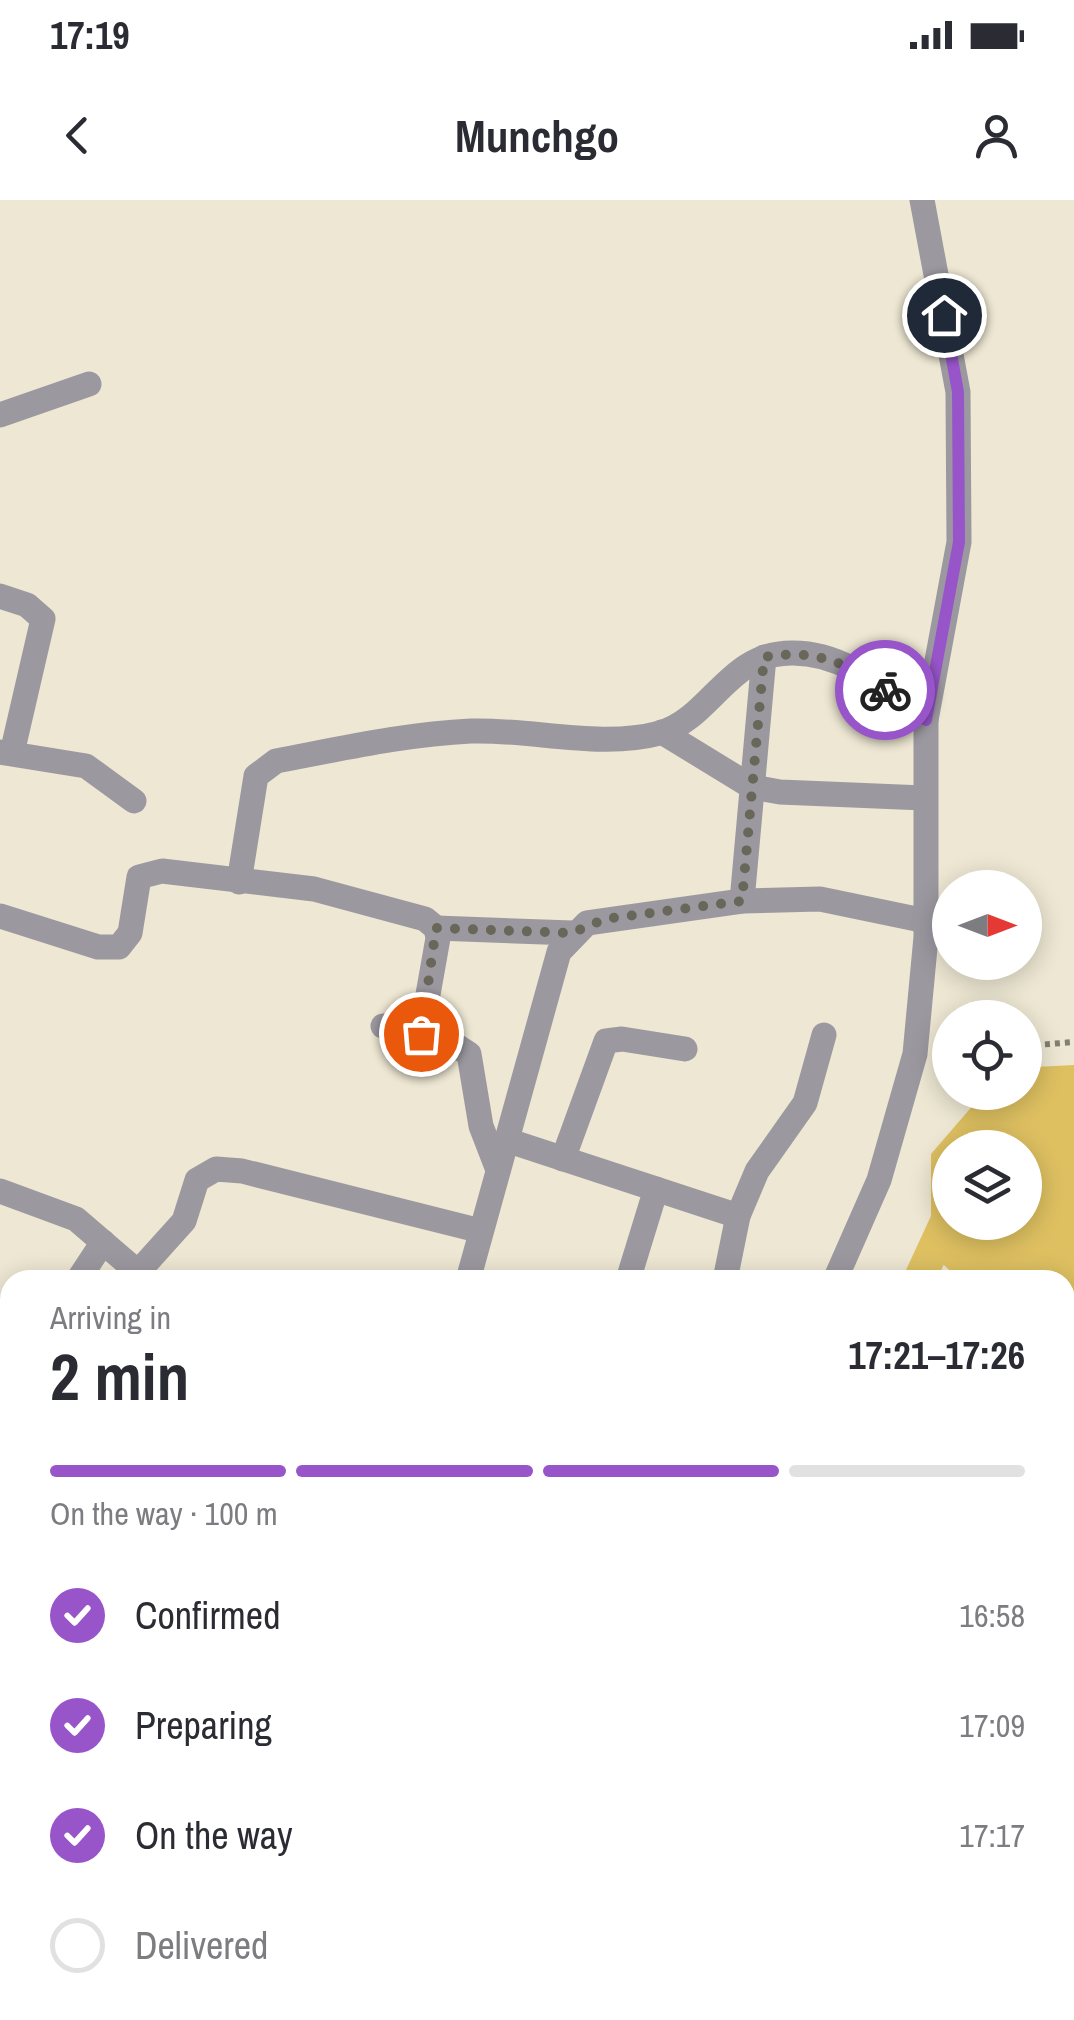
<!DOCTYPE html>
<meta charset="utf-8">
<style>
:root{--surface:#fff;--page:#f2f2f3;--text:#2b2b33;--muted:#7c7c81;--line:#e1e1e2;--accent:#9855ca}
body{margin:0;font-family:"Archivo Narrow",sans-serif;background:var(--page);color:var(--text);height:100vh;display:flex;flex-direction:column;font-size:38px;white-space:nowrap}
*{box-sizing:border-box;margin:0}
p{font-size:32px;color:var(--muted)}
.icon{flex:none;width:55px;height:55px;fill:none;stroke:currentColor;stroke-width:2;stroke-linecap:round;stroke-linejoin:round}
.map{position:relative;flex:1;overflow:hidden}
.details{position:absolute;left:0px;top:1070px;width:1075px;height:750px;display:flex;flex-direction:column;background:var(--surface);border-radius:30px 30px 0 0;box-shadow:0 5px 25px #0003}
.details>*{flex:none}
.needle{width:65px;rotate:90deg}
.fabs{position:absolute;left:932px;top:670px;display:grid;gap:20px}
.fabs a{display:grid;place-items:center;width:110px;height:110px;border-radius:50%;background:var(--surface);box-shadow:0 5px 25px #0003;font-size:50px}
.pin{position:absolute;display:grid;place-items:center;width:85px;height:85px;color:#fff;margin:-42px;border:5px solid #fff;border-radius:50%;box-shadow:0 2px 10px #0007}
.courier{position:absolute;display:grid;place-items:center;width:100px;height:100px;margin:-50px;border:8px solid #9855ca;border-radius:50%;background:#fff;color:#222;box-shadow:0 2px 12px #0007}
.overview em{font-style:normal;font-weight:700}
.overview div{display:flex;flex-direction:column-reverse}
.overview{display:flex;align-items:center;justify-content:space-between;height:170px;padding:0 50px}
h1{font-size:65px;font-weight:700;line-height:75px}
.bar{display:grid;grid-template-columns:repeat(4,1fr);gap:15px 10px;align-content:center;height:120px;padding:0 50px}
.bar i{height:12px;border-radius:8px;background:var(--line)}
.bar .on{background:var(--accent)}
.bar p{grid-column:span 4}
ol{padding:0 50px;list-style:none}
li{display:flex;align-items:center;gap:30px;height:110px}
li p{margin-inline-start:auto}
li .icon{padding:10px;border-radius:50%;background:var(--accent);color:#fff;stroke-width:4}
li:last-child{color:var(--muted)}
li i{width:55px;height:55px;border:5px solid var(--line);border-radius:50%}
.status{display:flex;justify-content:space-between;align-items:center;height:70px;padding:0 50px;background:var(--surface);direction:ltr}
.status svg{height:28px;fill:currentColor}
header{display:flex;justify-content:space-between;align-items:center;height:130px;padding:0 50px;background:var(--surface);font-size:45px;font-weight:700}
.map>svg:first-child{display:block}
.water{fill:#dec061;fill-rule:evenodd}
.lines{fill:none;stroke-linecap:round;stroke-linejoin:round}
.canal{stroke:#dec061;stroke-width:32}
.path{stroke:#837f72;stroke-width:6;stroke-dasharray:5 5;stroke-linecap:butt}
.minor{stroke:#9c98a0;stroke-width:25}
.done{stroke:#69665a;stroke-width:10;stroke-dasharray:0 18}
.route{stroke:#9855ca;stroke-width:12}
</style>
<div class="status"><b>17:19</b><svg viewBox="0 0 49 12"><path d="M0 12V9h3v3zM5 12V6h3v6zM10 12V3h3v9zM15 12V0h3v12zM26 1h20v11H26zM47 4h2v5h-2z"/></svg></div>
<header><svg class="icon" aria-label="back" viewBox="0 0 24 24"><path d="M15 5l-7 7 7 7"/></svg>Munchgo<svg class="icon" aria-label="person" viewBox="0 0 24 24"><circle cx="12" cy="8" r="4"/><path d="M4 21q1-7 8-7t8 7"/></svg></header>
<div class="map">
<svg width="1074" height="1820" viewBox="0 0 1074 1820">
<rect width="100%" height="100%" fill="#ede7d3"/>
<!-- water -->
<path class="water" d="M1074 865V1185L1065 1177V1080H960L931 1053V954L981 896 1025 892V872L1035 867ZM950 948H1025V1022H950Z"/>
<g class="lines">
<!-- canal -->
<g class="canal">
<path d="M919 1080 950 1013"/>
<path d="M0 1551 10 1545"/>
</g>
<!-- path -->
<path class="path" d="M1025 846 1074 842"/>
<!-- minor -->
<g class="minor">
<path d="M0 215 89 184"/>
<path d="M0 396 27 405 43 419 12 553"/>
<path d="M662 532 752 587 780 592 924 598"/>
<path d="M0 552 86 566 134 601"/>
<path d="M239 682 256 576 276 561C340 549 406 534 471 531 532 529 601 549 660 533 712 518 728 452 793 453 847 453 885 491 926 520"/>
<path d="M742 701 764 457"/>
<path d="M0 716 98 747H119L130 733 139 677 162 671 314 689 425 719 436 728 438 738 421 834"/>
<path d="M436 728 572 733"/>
<path d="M383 826 452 843 469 854 481 926 498 970"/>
<path d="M506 940 738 1016"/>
<path d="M563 959 606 841 622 839 685 849"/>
<path d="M0 991 76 1019 147 1080"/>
<path d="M138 1072 184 1021 197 980 216 969 242 971 481 1031"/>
<path d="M78 1080 103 1042"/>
<path d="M468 1080 559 752 587 723 742 701 820 699 926 721"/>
<path d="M628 1080 656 989"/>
<path d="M725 1080 738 1016 757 971 805 903 824 835"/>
<path d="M835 1080 879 980 915 854 926 737V520L959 342 958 192 922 0"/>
<path d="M0 1233 10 1204"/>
<path d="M1065 1238 1074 1240"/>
<path d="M825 1810 828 1820"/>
</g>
</g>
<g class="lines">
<!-- done -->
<path class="done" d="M421 834 436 728 572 733 605 719 742 701 764 457C813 449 845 461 885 490"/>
<!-- route -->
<path class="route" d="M885 490 926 520 959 342 958 192 944 115"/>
</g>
</svg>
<div class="fabs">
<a><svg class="needle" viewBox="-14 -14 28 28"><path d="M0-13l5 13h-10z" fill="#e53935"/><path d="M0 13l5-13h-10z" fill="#7c7c81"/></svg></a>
<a><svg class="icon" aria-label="locate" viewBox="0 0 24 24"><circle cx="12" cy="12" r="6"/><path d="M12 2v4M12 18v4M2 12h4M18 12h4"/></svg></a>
<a><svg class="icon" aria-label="layers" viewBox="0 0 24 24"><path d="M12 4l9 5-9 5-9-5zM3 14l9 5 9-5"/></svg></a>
</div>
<div class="pin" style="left:421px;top:834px;background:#ea580c"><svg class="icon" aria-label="bag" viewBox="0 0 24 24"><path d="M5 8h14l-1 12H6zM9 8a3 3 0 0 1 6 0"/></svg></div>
<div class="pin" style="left:944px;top:115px;background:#1f2937"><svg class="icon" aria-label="home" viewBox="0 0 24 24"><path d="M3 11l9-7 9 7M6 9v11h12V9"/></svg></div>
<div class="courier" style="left:885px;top:490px"><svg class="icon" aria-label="bike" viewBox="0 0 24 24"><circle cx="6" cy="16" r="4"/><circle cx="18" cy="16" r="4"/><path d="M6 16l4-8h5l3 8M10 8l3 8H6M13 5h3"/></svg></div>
<section class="details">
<div class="overview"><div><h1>2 min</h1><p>Arriving in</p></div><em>17:21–17:26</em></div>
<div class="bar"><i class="on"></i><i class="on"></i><i class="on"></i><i></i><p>On the way · 100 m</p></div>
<ol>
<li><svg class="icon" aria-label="check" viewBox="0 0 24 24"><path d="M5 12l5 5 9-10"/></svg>Confirmed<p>16:58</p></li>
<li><svg class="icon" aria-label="check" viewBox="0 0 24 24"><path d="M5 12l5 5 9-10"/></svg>Preparing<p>17:09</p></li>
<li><svg class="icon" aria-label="check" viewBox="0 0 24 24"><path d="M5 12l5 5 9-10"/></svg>On the way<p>17:17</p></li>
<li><i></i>Delivered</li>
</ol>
</section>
</div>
